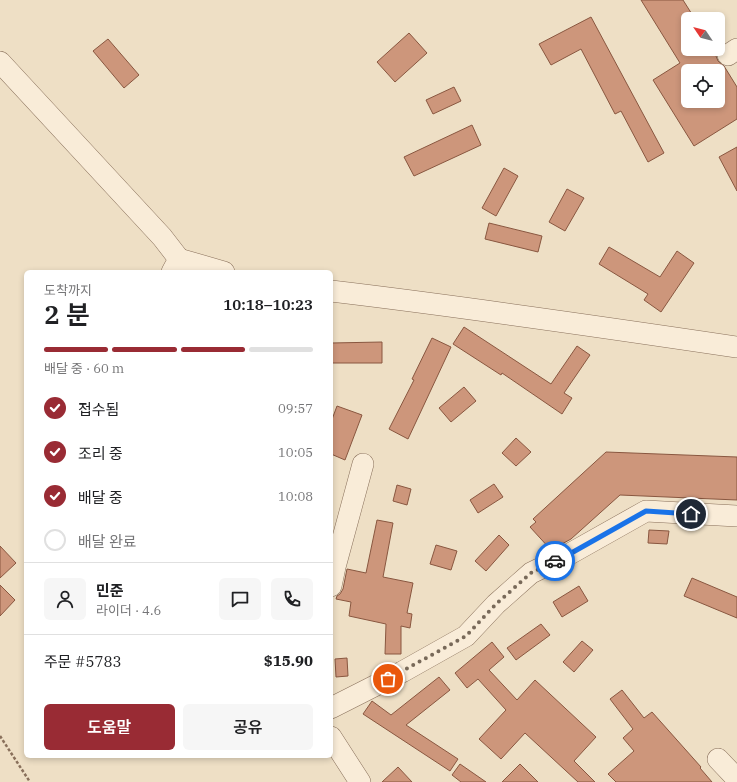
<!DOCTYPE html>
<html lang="ko">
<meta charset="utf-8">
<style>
:root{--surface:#fff;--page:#f6f6f6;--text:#202124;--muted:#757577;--line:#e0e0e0;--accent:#992b34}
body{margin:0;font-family:"IBM Plex Serif","Noto Sans KR",serif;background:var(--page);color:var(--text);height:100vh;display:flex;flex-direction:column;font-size:15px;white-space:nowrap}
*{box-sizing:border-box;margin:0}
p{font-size:13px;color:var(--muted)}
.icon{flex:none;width:22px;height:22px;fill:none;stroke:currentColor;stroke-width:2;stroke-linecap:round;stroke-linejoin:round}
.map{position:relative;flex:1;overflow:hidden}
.details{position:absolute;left:24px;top:270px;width:309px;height:488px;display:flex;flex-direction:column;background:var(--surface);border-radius:6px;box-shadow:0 2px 6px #0003}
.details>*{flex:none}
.needle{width:26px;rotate:305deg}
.controls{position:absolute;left:681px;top:12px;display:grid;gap:8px}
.controls a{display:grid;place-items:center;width:44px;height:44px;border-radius:6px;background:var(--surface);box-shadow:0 2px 6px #0003;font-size:20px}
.pin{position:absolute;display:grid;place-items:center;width:34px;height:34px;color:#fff;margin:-17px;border:2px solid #fff;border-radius:50%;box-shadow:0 1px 4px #0007}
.courier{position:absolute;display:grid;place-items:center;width:40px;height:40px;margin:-20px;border:3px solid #1a73e8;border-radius:50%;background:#fff;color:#222;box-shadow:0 1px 5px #0007}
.summary em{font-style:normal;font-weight:600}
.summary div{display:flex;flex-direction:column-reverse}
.summary{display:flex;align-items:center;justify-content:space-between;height:68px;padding:0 20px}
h1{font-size:26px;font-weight:600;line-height:30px}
.bar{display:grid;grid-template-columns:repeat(4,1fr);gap:6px 4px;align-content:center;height:48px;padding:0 20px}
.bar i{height:5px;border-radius:3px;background:var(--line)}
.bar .selected{background:var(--accent)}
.bar p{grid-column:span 4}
.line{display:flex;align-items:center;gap:10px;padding:0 20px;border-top:1px solid var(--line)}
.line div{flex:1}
.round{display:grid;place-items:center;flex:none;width:42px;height:42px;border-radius:6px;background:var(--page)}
ol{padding:0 20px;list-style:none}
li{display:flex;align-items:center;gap:12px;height:44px}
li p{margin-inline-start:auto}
li .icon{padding:4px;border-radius:50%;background:var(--accent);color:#fff;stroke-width:4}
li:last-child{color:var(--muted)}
li i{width:22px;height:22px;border:2px solid var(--line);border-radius:50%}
.button{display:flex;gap:8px;margin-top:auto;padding:8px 20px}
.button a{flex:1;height:46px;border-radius:6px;background:var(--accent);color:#fff;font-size:16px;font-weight:600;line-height:46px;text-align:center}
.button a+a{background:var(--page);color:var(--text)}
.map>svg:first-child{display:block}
.building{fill:#cd967b;stroke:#895740;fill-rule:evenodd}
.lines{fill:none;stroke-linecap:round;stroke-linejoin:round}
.minor-casing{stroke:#89705b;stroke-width:22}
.path{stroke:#89705b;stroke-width:2.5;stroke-dasharray:3 2;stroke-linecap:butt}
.minor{stroke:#f9ecd8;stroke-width:21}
.done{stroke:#786959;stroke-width:4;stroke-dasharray:0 7.2}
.route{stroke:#1a73e8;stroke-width:5}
</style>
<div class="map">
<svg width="737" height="782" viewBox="0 0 737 782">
<rect width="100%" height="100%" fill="#eedfc5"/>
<!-- building -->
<g class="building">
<path d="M641 0H683L695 19H688V49H713L716 54V56L718 61 724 66 737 87V119L694 146 653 80 680 63ZM688 71H718V101H688Z"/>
<path d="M591 17 664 153 648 162 621 111 615 114 581 49 551 65 539 44Z"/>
<path d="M409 33 427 53 395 82 377 62Z"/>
<path d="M108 39 139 75 124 88 93 51Z"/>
<path d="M454 87 461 101 433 114 426 100Z"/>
<path d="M472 125 481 145 414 176 404 157Z"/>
<path d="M737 147V191L719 157Z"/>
<path d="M504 168 518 176 496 216 482 208Z"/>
<path d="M567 189 584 198 565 231 549 222Z"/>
<path d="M489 223 542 236 538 252 485 239Z"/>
<path d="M609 247 660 277 677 251 694 263 661 312 644 300 648 294 599 264Z"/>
<path d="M464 327 551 384 577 346 590 355 564 393 572 398 562 414 502 373 501 375 453 344Z"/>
<path d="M432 338 451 347 408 439 389 429 414 380 412 379Z"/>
<path d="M382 342V363H331V343Z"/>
<path d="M464 387 476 401 451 422 439 408Z"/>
<path d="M337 406 362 415 345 460 331 454V422Z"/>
<path d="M516 438 531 452 516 466 502 453Z"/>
<path d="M606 452 737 457V500L620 495 571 539 551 550 530 527 536 522 533 519Z"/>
<path d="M494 484 503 497 478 513 470 500Z"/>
<path d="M397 485 411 489 407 505 393 501Z"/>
<path d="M377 520 393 523 383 577 413 583 407 613 412 614 410 628 401 626V654H385L386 624 349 616 351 602 336 599 337 596 340 594 343 589 347 569 366 573Z"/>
<path d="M649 530 669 531 667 544 648 543Z"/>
<path d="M499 535 509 545 486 571 475 561Z"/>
<path d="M436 545 457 551 451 570 430 564Z"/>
<path d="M0 546 16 563 0 578Z"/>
<path d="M692 578 737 597V618L684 596Z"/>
<path d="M0 585 15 600 0 616Z"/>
<path d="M579 586 588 601 562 617 553 602Z"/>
<path d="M541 624 550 635 516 660 507 648Z"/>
<path d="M582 641 593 650 574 672 563 662Z"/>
<path d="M492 642 504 657 489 670 517 700 535 680 596 737 574 761 595 782H578L525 733 501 759 479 739 506 710 478 679 467 688 455 673Z"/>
<path d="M347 658 348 676 336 677 335 659Z"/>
<path d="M439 677 450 690 406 725 458 759 450 771 363 714 372 701 391 715Z"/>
<path d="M622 690 644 718 652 712 701 767 700 768 712 782H616L608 774 634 751 623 738 633 729 610 699Z"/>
<path d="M460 764 486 782H461L452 775Z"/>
<path d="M520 764 538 782H502Z"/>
<path d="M398 767 412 782H382Z"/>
</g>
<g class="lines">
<defs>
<g id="minor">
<path d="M728 55 737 49"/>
<path d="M0 62 162 237 179 259 172 272"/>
<path d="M179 259 224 272"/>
<path d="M331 291C467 307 602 327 737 347"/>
<path d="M331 586 335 567 363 464"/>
<path d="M331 708 402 672 466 636 496 604 531 573 566 556 646 511 737 516"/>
<path d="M331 737 360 782"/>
<path d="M718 759 737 779"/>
</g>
</defs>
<!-- minor casing -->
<use href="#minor" class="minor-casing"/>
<!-- path -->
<path class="path" d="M0 736 30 782"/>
<!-- minor -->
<use href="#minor" class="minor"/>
</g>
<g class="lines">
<!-- done -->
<path class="done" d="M388 679 466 636 496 604 531 573 555 561"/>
<!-- route -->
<path class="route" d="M555 561 566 556 646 511 691 514"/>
</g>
</svg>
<div class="controls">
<a><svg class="needle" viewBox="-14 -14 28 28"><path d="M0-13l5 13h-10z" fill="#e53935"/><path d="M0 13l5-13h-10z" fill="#757577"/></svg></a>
<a><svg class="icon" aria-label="locate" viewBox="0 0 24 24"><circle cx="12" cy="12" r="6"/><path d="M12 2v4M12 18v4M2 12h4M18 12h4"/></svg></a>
</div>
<div class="pin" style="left:388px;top:679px;background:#ea580c"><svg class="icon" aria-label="bag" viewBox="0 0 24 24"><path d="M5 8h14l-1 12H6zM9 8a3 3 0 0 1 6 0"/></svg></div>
<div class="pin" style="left:691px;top:514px;background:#1f2937"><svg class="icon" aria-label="home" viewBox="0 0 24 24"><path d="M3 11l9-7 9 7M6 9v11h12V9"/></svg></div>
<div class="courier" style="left:555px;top:561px"><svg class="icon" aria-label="car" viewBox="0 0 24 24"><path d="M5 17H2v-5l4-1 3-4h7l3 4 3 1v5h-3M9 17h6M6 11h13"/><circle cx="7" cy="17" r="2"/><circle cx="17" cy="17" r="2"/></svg></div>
<section class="details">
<div class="summary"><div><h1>2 분</h1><p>도착까지</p></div><em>10:18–10:23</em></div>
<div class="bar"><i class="selected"></i><i class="selected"></i><i class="selected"></i><i></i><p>배달 중 · 60 m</p></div>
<ol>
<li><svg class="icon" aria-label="check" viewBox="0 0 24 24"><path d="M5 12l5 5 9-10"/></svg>접수됨<p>09:57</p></li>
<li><svg class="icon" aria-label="check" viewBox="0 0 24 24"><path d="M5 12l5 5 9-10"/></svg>조리 중<p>10:05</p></li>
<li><svg class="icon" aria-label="check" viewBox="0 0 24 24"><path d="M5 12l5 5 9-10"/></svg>배달 중<p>10:08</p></li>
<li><i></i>배달 완료</li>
</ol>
<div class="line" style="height:72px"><a class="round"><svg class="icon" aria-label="person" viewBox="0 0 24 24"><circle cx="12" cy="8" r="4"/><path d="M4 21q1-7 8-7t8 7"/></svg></a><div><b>민준</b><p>라이더 · 4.6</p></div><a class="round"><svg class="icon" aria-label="chat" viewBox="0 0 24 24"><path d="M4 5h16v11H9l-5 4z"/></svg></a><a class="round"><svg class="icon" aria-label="phone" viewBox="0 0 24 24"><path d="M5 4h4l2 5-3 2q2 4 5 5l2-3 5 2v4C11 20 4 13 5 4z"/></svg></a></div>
<div class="line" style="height:52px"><div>주문 #5783</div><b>$15.90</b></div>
<div class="button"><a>도움말</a><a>공유</a></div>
</section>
</div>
